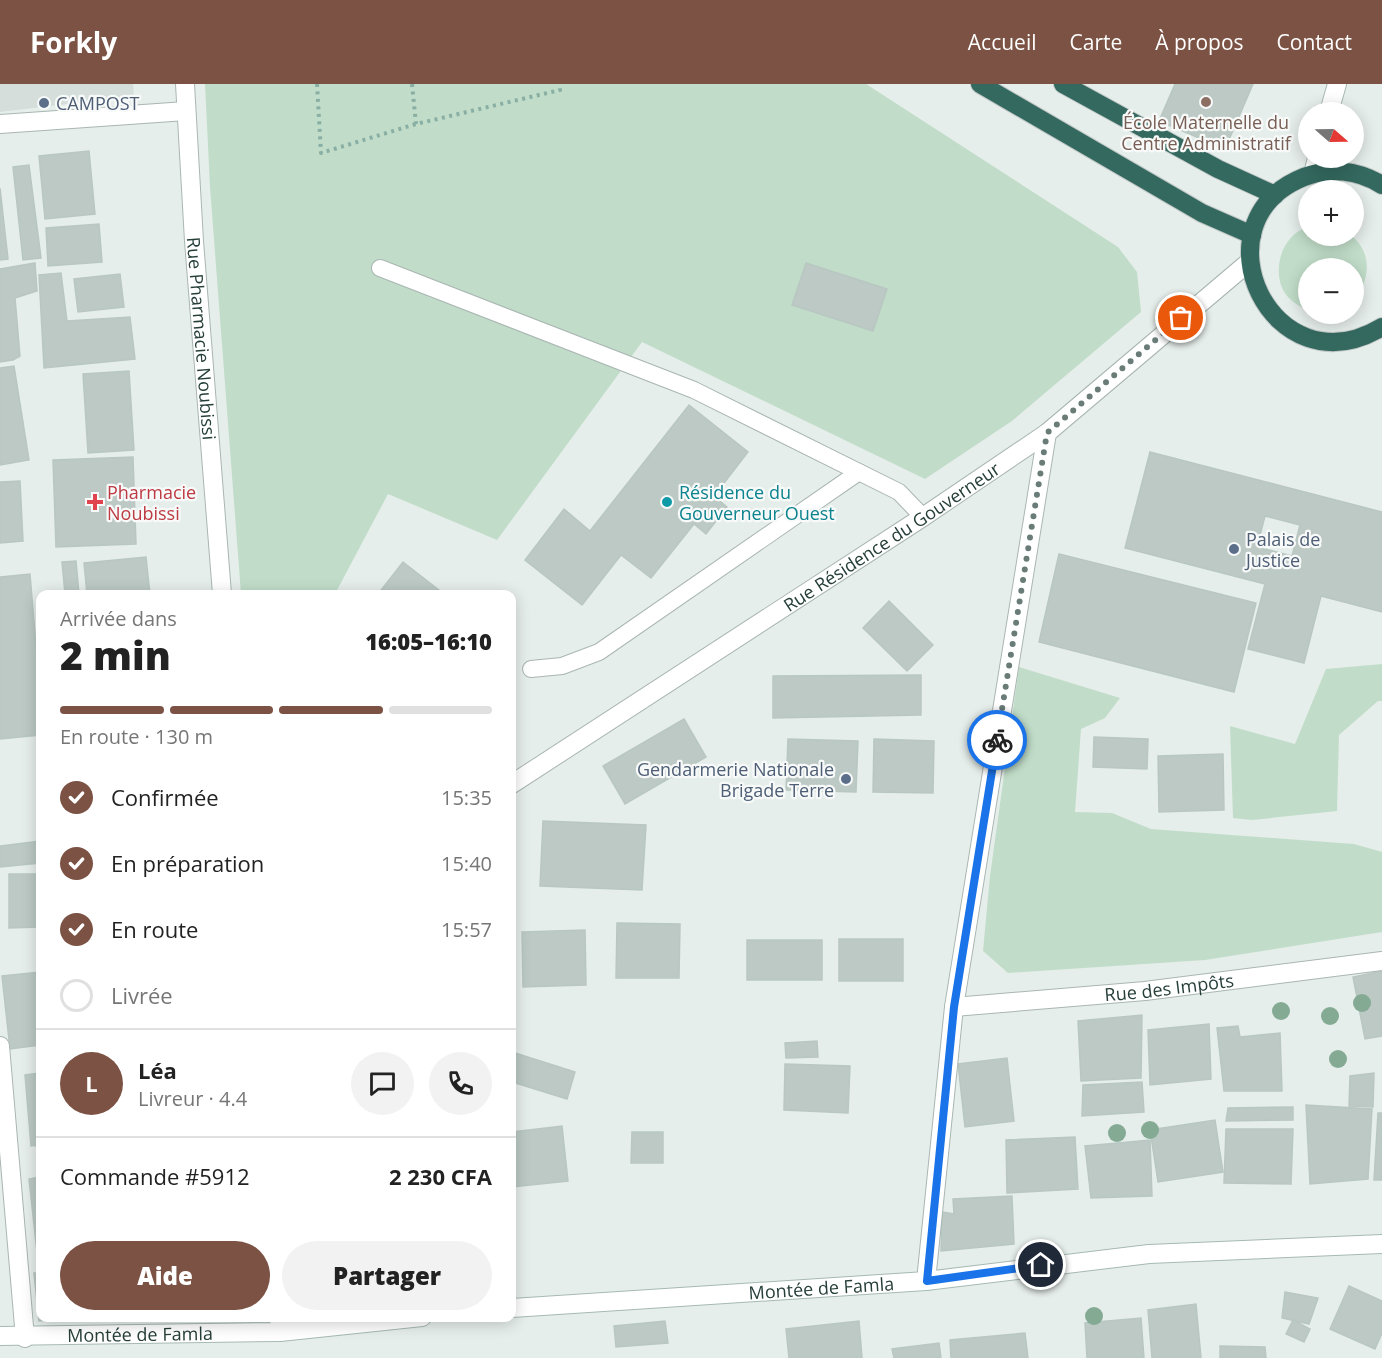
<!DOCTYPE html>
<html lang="fr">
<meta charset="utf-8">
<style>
:root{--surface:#fff;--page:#f2f2f2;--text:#222;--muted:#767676;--line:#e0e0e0;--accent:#7b5243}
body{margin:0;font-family:"Open Sans",sans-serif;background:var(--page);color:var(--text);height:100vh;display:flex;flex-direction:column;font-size:22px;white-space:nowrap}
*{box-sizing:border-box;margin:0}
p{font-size:20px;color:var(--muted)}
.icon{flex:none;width:33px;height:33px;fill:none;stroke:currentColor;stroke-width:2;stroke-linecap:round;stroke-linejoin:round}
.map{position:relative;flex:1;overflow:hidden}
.side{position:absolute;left:36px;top:506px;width:480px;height:732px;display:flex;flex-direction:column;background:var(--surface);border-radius:12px;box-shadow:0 3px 15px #0003}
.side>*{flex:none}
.needle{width:39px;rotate:110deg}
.tools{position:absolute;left:1298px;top:18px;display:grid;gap:12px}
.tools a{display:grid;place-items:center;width:66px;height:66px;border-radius:50%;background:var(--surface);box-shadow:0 3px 15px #0003;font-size:30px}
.pin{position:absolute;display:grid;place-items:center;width:51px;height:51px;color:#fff;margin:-26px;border:3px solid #fff;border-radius:50%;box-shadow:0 2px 6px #0007}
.courier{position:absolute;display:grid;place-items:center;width:60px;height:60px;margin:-30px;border:4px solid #1a73e8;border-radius:50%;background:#fff;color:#222;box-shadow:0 2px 8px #0007}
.head em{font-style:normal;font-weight:800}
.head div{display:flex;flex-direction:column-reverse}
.head{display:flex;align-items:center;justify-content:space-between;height:102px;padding:0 24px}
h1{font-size:39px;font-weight:800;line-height:45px}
.bar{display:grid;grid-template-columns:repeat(4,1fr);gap:9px 6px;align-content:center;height:72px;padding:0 24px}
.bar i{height:8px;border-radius:4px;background:var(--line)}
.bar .current{background:var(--accent)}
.bar p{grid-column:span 4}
.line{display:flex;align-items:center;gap:15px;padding:0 24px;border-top:2px solid var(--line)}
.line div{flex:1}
.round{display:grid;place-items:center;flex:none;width:63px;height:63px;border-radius:32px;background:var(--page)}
ol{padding:0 24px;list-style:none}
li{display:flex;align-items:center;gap:18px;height:66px}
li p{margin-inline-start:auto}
li .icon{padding:6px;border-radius:50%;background:var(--accent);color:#fff;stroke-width:4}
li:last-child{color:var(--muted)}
li i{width:33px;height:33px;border:3px solid var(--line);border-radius:50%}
.button{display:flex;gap:12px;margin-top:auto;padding:12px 24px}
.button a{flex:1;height:69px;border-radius:36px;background:var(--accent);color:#fff;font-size:24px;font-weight:800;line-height:69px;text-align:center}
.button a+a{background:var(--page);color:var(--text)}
header{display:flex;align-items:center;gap:36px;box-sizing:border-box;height:84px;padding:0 30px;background:var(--accent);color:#fff}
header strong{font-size:28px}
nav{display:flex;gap:33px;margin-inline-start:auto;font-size:21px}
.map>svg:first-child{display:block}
.built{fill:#d5deda}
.green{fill:#c1ddc9}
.building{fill:#bcc9c4;stroke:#b9c7c2;stroke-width:1.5;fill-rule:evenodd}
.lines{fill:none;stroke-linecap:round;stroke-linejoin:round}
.lane-casing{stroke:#a9b6b2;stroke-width:18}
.street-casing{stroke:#a9b6b2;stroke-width:20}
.secondary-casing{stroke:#a6b9b3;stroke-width:20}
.highway-casing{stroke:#c2c9c8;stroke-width:20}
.path{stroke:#89afa4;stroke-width:4;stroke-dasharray:3 4.5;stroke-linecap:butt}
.lane{stroke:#fff;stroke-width:16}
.street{stroke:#fff;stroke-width:18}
.secondary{stroke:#fff;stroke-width:18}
.highway{stroke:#34695f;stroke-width:18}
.tree{fill:#84aa94}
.done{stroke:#697c77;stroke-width:6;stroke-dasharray:0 10.8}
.route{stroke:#1a73e8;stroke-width:8}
.education-dot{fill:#8d6e63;stroke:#f7faf9;stroke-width:2}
.service-dot{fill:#5c6f8a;stroke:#f7faf9;stroke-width:2}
.health-dot{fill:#e0444e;stroke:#f7faf9;stroke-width:2}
.culture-dot{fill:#0f9aa8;stroke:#f7faf9;stroke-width:2}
.labels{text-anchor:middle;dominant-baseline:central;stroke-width:4.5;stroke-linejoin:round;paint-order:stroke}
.service-label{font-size:18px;fill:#4e5e75;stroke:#f7faf9;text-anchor:start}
.education-label{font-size:18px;fill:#785e54;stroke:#f7faf9}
.street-label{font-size:18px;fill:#263f39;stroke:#f7faf9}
.health-label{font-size:18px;fill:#be3a42;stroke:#f7faf9;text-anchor:start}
.culture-label{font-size:18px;fill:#0d838f;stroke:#f7faf9;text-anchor:start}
</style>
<header>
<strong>Forkly</strong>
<nav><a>Accueil</a><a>Carte</a><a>À propos</a><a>Contact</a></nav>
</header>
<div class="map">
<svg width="1382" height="1274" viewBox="0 0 1382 1274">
<rect width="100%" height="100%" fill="#e6eeeb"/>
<!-- built -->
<path class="built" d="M0 0H133L134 12 0 28Z"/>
<!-- green -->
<g class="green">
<path d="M205 0H866L1118 163 1137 188 1141 228 1012 337 925 395 642 258 497 456 388 410 335 510H241L210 103Z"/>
<path d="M1308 143V152H1352C1374 171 1369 198 1353 218V184H1308V227C1299 222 1288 216 1283 206 1272 183 1283 150 1308 143Z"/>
<path d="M1382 580V617H1378L1339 651 1337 727 1252 736 1233 734 1230 642 1295 660 1326 585Z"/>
<path d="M1019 583 1120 614 1105 634 1081 645 1075 728 1112 729 1151 745 1354 760 1382 768V848L1205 876 1008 889 983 867 990 792Z"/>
</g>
<!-- building -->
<g class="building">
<path d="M1175 0H1253L1225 65 1159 37Z"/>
<path d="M89 67 95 130 45 135 39 72Z"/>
<path d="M29 81 41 174 23 176 13 83Z"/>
<path d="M0 104 8 175 0 176Z"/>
<path d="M99 140 102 178 48 182 46 144Z"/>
<path d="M35 179 37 207 15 214 20 272 13 276 0 278V185Z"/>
<path d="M806 179 887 205 873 247 792 221Z"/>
<path d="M61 189 67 237 130 233 135 275 44 284 39 191Z"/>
<path d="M120 190 124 223 78 228 74 195Z"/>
<path d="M14 282 29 376 0 381V284Z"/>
<path d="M129 287 134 366 88 369 83 290Z"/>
<path d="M689 321 748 368 714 412 727 423 706 450 694 440 651 494 621 471 582 521 525 476 564 425 590 447Z"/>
<path d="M1150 368 1382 428V528L1321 512 1304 579 1248 565 1265 500 1125 464ZM1265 432 1300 441 1292 472 1257 463Z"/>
<path d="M133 373 136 460 56 463 53 376Z"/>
<path d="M20 397 23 457 0 459V398Z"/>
<path d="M1059 470 1256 519 1234 608 1039 558Z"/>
<path d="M146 473 150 510H87L84 479Z"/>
<path d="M76 477 79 510H65L62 478Z"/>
<path d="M403 478 444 510H378Z"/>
<path d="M30 490 40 610V651L0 655V493Z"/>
<path d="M889 517 933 561 907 587 863 544Z"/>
<path d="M921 591V631L773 634V592Z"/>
<path d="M684 635 706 673 625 720 603 682Z"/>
<path d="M1094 653 1148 655 1147 685 1093 683Z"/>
<path d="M788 655 858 657 856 708 786 706Z"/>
<path d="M874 655 934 657 933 709 873 708Z"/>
<path d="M1223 670 1224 726 1159 728 1158 672Z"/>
<path d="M543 737 646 741 642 806 540 802Z"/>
<path d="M40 757V779L0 783V762Z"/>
<path d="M9 790H40V843L9 844Z"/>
<path d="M617 839 680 840 679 894H616Z"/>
<path d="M585 846 586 901 523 903 522 848Z"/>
<rect x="839" y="855" width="64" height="42"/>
<rect x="747" y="856" width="75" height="40"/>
<path d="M1382 887V952L1365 955 1353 893Z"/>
<path d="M40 888V961L10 965 2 892Z"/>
<path d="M1142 931 1141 994 1081 997 1078 937Z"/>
<path d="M1209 940 1211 995 1150 1001 1148 946Z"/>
<path d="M1238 942 1240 953 1280 949 1282 1007H1224L1217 944Z"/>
<path d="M817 957 818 973 786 974 785 959Z"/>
<path d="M512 968 575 988 567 1015 512 998Z"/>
<path d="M1007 974 1014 1037 965 1043 958 980Z"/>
<path d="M785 980 850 982 848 1029 784 1026Z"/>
<path d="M40 989V1061L31 1062 25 991Z"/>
<path d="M1374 989 1373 1023 1349 1022 1350 992Z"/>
<path d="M1142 998 1144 1028 1082 1032 1083 1001Z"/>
<path d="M1306 1021 1372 1025 1368 1095 1310 1100Z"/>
<path d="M1293 1023V1036L1226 1037 1228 1024Z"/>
<path d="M1378 1029H1382V1096H1374Z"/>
<path d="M1215 1036 1223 1088 1158 1098 1150 1046Z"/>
<path d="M562 1042 568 1097 512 1103V1048Z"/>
<path d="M1226 1045H1293L1291 1100 1224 1099Z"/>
<path d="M632 1048H663V1079H631Z"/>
<path d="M1075 1053 1078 1105 1007 1109 1006 1056Z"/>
<path d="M1150 1056 1152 1112 1091 1114 1085 1062Z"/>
<path d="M40 1093V1168H37L29 1095Z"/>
<path d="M1012 1112 1014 1160 941 1167 942 1128 954 1130 953 1115Z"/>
<path d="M34 1189H40V1233H76L39 1237Z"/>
<path d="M1349 1202 1382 1217V1249L1375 1265 1330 1245Z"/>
<path d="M1285 1208 1318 1214 1309 1240 1282 1234Z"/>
<path d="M1196 1220 1201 1274H1152L1148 1226Z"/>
<path d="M1141 1234 1144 1274H1087L1085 1239Z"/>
<path d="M1293 1236 1310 1245 1304 1258 1286 1250Z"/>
<path d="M665 1237 668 1259 616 1263 614 1242Z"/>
<path d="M859 1237 862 1274H789L786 1245Z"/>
<path d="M1025 1249 1028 1274H951L950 1256Z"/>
<path d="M939 1259 941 1274H894L892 1265Z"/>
<path d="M1220 1262 1265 1263 1266 1274H1220Z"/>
</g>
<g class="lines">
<defs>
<g id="lane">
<path d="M380 184 694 306 899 408 923 433"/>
<path d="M531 585 562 582 599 568 859 388"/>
</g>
<g id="street">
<path id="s1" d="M185 0 194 157 222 510"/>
<path d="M0 40 186 27"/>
<path id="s2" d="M512 700 923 433 1047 349 1249 178"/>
<path id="s3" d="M954 923 1145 907 1382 877"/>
<path d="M0 962 25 1254"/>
<path d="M926 1197 954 923 1047 349"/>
<path d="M279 1233 280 1248"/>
</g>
<g id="secondary">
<path d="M1329 28 1337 0"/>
<path d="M1313 90 1317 74"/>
<path id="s4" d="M512 1224 926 1197 1149 1170 1382 1160"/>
<path id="s5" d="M0 1252 280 1248 422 1233"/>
</g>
<g id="highway">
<path d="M980 0 1202 129 1252 151"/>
<path d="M1063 0 1218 85 1275 111"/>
<path d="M1382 101C1358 86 1330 83 1304 93 1192 138 1272 309 1382 243"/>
</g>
</defs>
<!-- lane casing -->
<use href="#lane" class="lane-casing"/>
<!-- street casing -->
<use href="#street" class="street-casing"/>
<!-- secondary casing -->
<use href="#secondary" class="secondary-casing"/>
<!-- highway casing -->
<use href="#highway" class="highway-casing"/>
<!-- path -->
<g class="path">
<path d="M317 0 321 69 416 40 560 6 559 0"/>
<path d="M412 0 416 40"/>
</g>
<!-- lane -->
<use href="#lane" class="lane"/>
<!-- street -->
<use href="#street" class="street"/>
<!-- secondary -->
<use href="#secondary" class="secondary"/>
<!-- highway -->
<use href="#highway" class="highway"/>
</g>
<!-- trees -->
<g class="tree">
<circle cx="1362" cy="919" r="9"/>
<circle cx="1281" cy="927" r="9"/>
<circle cx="1330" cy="932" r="9"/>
<circle cx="1338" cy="975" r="9"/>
<circle cx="1150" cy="1046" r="9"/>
<circle cx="1117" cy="1049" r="9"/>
<circle cx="1094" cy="1232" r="9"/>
</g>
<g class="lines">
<!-- done -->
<path class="done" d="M997 656 1047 349 1181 234"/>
<!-- route -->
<path class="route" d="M997 656 954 923 927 1197 1041 1181"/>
</g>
<!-- markers -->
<circle class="education-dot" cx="1206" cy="18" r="6"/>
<g class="service-dot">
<circle cx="44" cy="19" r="6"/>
<circle cx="1234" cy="465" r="6"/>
<circle cx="846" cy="695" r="6"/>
</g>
<path class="health-dot" d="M92 409h6v6h6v6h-6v6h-6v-6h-6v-6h6z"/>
<circle class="culture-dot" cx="667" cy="418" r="6"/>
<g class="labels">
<!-- service labels -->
<g class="service-label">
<text x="56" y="19">CAMPOST</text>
<text x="1246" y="455">Palais de<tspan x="1246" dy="21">Justice</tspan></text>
<text x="834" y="685" text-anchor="end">Gendarmerie Nationale<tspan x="834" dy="21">Brigade Terre</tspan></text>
</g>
<!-- education labels -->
<g class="education-label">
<text x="1206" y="38">École Maternelle du<tspan x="1206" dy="21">Centre Administratif</tspan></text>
</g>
<!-- street labels -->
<g class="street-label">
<text stroke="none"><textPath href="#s1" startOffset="255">Rue Pharmacie Noubissi</textPath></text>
<text stroke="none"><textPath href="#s2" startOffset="453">Rue Résidence du Gouverneur</textPath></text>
<text stroke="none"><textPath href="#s3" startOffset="216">Rue des Impôts</textPath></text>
<text stroke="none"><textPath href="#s4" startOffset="310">Montée de Famla</textPath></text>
<text stroke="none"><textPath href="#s5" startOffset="140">Montée de Famla</textPath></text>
</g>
<!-- health labels -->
<g class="health-label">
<text x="107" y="408">Pharmacie<tspan x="107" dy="21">Noubissi</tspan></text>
</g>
<!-- culture labels -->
<g class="culture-label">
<text x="679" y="408">Résidence du<tspan x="679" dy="21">Gouverneur Ouest</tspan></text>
</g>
</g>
</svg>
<div class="tools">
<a><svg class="needle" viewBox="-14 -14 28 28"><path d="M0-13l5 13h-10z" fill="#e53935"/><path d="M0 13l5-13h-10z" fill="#767676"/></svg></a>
<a>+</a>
<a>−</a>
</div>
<div class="pin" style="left:1181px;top:234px;background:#ea580c"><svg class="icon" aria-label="bag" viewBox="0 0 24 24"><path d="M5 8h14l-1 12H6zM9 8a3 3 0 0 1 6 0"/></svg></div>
<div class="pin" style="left:1041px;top:1181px;background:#1f2937"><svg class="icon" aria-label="home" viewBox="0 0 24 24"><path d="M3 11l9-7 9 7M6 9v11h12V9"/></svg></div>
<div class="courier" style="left:997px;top:656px"><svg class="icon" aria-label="bike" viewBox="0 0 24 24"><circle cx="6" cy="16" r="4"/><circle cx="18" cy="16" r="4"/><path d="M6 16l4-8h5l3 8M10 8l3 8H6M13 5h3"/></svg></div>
<section class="side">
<div class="head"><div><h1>2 min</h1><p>Arrivée dans</p></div><em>16:05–16:10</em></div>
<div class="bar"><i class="current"></i><i class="current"></i><i class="current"></i><i></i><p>En route · 130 m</p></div>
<ol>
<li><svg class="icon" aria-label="check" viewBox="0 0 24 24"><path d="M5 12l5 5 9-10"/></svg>Confirmée<p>15:35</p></li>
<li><svg class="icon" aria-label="check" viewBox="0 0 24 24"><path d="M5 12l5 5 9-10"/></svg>En préparation<p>15:40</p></li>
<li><svg class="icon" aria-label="check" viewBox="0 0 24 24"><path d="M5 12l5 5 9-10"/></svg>En route<p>15:57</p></li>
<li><i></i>Livrée</li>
</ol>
<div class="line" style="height:108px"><b class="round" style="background:var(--accent);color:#fff">L</b><div><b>Léa</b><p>Livreur · 4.4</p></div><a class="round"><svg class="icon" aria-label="chat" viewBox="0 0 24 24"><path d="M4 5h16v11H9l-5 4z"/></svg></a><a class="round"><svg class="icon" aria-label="phone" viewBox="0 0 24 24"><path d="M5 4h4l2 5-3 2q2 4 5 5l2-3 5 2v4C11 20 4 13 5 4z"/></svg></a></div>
<div class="line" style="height:78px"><div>Commande #5912</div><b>2 230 CFA</b></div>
<div class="button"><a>Aide</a><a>Partager</a></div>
</section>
</div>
